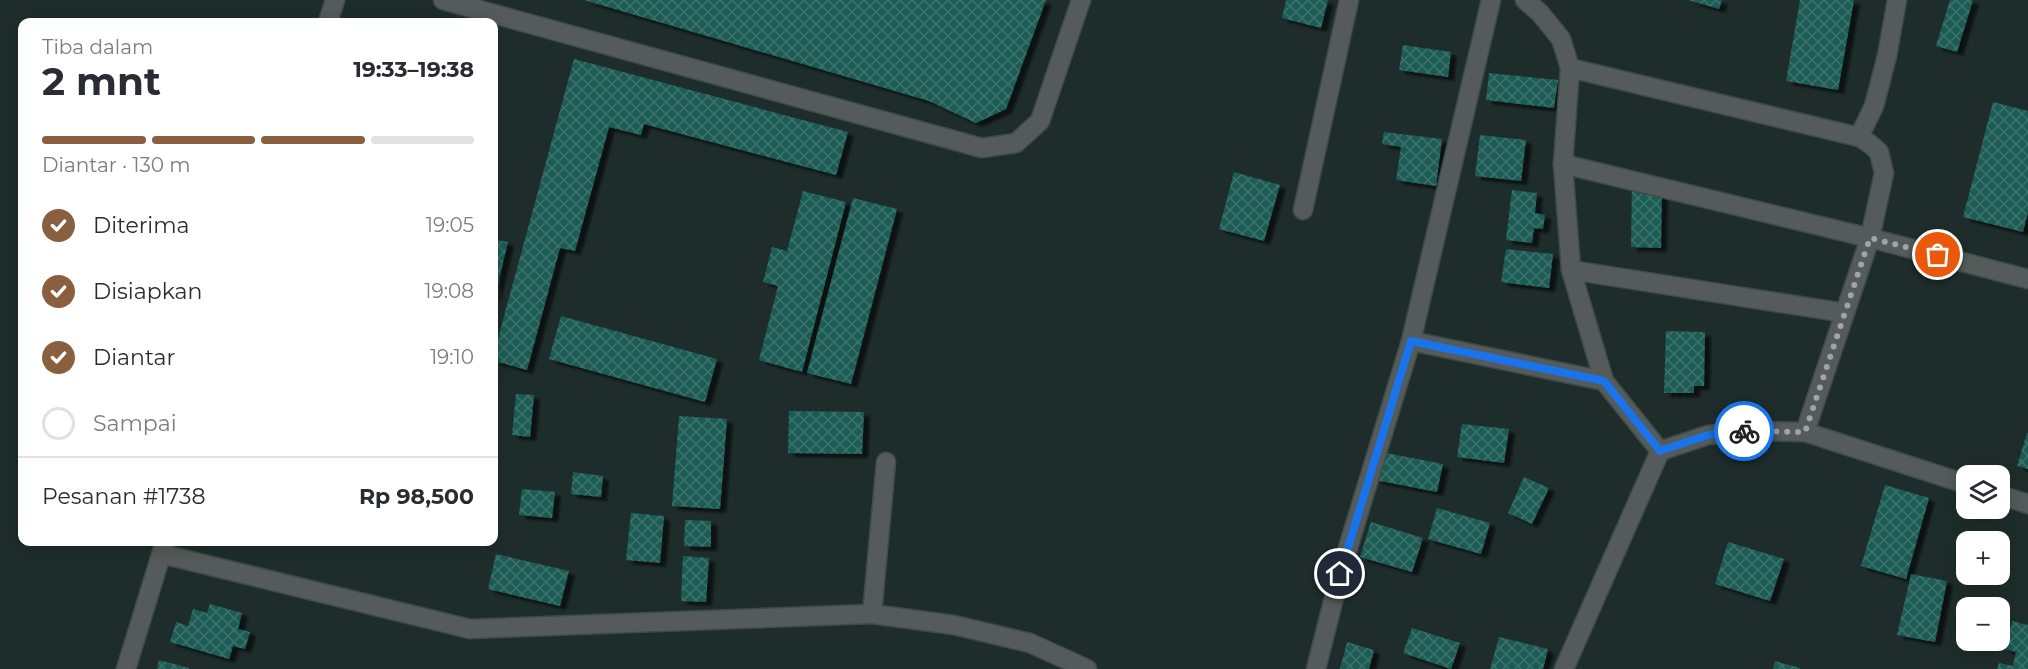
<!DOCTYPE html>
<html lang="id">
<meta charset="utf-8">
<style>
:root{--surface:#fff;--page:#f7f7f7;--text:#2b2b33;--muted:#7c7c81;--line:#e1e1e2;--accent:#895f40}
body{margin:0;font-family:Montserrat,sans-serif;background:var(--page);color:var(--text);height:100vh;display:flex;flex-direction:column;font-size:22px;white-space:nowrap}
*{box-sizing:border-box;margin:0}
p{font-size:20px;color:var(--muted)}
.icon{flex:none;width:33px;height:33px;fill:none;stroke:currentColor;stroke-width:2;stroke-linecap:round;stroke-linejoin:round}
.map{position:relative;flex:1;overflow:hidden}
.panel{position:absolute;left:18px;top:18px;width:480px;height:528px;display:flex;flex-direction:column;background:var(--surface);border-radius:12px;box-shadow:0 3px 15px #0003}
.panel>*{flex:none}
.controls{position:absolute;left:1956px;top:465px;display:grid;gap:12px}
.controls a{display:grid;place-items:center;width:54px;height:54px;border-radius:12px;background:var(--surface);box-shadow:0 3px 15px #0003;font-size:30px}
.pin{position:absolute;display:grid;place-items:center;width:51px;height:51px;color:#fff;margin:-26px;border:3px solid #fff;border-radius:50%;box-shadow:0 2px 6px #0007}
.courier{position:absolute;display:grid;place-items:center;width:60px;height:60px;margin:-30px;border:4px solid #1a73e8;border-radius:50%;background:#fff;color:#222;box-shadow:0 2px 8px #0007}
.overview em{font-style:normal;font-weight:700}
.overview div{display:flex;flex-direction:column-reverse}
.overview{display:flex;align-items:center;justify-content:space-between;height:102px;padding:0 24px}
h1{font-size:39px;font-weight:700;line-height:45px}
.bar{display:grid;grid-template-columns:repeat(4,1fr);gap:9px 6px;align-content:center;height:72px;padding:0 24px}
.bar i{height:8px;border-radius:4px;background:var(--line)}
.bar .selected{background:var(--accent)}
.bar p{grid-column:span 4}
.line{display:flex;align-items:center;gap:15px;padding:0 24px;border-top:2px solid var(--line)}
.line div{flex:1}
ol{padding:0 24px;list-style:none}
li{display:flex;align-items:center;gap:18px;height:66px}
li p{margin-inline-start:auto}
li .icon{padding:6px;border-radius:50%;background:var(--accent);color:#fff;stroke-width:4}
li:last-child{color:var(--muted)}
li i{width:33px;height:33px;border:3px solid var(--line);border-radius:50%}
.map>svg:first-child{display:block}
.building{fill:url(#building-cross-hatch);filter:url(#shadow)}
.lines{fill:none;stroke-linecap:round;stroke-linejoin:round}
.minor-casing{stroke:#3d4b49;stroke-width:21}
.minor{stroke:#545b5a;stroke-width:18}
.done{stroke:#9ba6a5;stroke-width:6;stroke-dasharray:0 10.8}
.route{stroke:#1a73e8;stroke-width:8}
</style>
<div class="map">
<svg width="2028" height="669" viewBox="0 0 2028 669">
<defs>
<pattern id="building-cross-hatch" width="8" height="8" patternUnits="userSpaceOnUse" patternTransform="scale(1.5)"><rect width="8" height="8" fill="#1b5b54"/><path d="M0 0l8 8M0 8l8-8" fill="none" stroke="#3c736d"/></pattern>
<filter id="shadow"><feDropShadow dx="6" dy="4" stdDeviation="1.5" flood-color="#0009"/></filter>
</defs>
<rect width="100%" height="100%" fill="#1e2d2b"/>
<!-- building -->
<g class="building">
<path d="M584 0H1046L1006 109 976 123 929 101Z"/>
<path d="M1286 0H1328L1321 28 1282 18Z"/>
<path d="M1688 0H1722L1719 9Z"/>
<path d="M1800 0H1854L1838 90 1786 81Z"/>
<path d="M1950 0H1973L1957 52 1936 46Z"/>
<path d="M1403 45 1451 52 1448 77 1399 70Z"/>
<path d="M574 59 848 132 836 175 644 124 641 135 609 127 575 251 560 248 527 370 494 361V353Z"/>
<path d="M1489 73 1558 80 1554 108 1486 100Z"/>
<path d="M1993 102 2028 111V212L2023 232 1963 217Z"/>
<path d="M1384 132 1442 139 1436 186 1396 180 1401 147 1382 144Z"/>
<path d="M1480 135 1526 140 1521 181 1475 176Z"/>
<path d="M1234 172 1280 185 1264 241 1219 229Z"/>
<path d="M1632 185H1662L1661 248 1631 247Z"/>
<path d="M1512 190 1537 193 1535 213 1545 215 1543 229 1534 228 1532 243 1506 240Z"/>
<path d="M803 191 846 202 802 372 759 360 778 286 763 282 772 247 787 251Z"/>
<path d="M853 198 897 209 851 384 807 373Z"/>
<path d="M494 239 508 242 494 300Z"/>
<path d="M1506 249 1553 254 1549 288 1501 282Z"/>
<path d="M561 316 717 359 705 402 549 359Z"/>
<path d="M1666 331 1705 332 1704 386H1694V393H1664Z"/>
<path d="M516 394 534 395 530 437 512 435Z"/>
<path d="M789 411 864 412 862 454 788 453Z"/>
<path d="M679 416 727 419 720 509 672 506Z"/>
<path d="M1462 424 1509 429 1504 463 1457 457Z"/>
<path d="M2027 433H2028V469L2017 466Z"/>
<path d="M1381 452 1443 464 1437 492 1375 480Z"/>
<path d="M573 472 603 476 601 497 571 494Z"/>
<path d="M1524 477 1549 488 1532 524 1508 513Z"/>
<path d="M1885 485 1929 498 1906 579 1861 566Z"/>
<path d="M522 489 555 492 552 518 519 515Z"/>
<path d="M1437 508 1490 523 1481 554 1428 539Z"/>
<path d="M631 513 664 516 660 563 626 560Z"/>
<path d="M685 520 711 521V547L684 546Z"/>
<path d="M1371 522 1423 538 1412 572 1360 557Z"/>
<path d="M1728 542 1784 559 1770 601 1715 584Z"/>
<path d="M496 554 569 571 560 606 488 589Z"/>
<path d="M683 556 709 558 706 602 681 601Z"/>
<path d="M1911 574 1947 581 1935 642 1897 635Z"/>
<path d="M210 604 242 613 238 629 250 632 245 649 233 646 229 659 170 642 176 622 188 626 193 609 207 613Z"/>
<path d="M2012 621 2028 625V669H1997L1999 663 2013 666 2016 652 2005 649Z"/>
<path d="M1412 628 1460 643 1451 669 1403 653Z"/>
<path d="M1499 637 1548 649 1543 669H1490Z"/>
<path d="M1347 642 1374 650 1369 669H1340Z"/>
<path d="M159 660 189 668V669H157Z"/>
<path d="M1775 661 1800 668V669H1773Z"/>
</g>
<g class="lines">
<defs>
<g id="minor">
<path d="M443 0 982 148 1016 143 1040 121 1081 0"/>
<path d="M1525 0 1540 13 1561 39 1570 68 1563 164 1571 270 1604 381 1660 451"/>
<path d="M328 22 335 0"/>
<path d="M1570 68 1859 137 1870 144 1879 152 1884 173 1870 238 1805 432"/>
<path d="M1859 137 1874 106 1887 56 1897 0"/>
<path d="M1563 164 1870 238 2028 279"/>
<path d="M1303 210 1349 0"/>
<path d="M1571 270 1845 313"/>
<path d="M1411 341 1604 381"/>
<path d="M2000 495 2028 504"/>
<path d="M162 554 470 629 872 614 954 625 1030 643 1087 669"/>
<path d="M872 614 886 462"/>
<path d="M126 669 165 542"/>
<path d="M1316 669 1340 574 1411 341 1491 0"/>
<path d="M1564 669 1660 451 1708 435 1749 431 1805 432 1966 484"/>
</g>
</defs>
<!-- minor casing -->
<use href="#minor" class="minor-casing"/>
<!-- minor -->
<use href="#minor" class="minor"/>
</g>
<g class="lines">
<!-- done -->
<path class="done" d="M1744 431 1805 432 1870 238 1938 255"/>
<!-- route -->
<path class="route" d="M1340 574 1411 341 1604 381 1660 451 1708 435 1744 431"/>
</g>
</svg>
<div class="controls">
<a><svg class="icon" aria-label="layers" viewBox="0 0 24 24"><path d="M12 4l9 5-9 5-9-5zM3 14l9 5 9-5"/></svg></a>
<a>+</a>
<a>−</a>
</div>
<div class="pin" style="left:1938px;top:255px;background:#ea580c"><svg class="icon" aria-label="bag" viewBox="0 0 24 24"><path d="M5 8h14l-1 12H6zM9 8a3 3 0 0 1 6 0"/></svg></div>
<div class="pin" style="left:1340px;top:574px;background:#1f2937"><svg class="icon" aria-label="home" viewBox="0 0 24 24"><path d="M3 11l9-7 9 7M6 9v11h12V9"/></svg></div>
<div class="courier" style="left:1744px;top:431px"><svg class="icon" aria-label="bike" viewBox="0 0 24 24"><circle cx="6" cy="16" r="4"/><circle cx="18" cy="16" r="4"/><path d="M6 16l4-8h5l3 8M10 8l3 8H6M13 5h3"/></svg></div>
<section class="panel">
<div class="overview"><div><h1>2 mnt</h1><p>Tiba dalam</p></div><em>19:33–19:38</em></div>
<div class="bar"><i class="selected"></i><i class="selected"></i><i class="selected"></i><i></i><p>Diantar · 130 m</p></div>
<ol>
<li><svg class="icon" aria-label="check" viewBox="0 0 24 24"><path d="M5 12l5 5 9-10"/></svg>Diterima<p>19:05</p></li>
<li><svg class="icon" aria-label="check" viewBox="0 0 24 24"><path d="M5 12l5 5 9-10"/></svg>Disiapkan<p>19:08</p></li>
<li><svg class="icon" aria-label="check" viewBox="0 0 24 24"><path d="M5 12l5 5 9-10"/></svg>Diantar<p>19:10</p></li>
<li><i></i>Sampai</li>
</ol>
<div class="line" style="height:78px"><div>Pesanan #1738</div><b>Rp 98,500</b></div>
</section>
</div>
